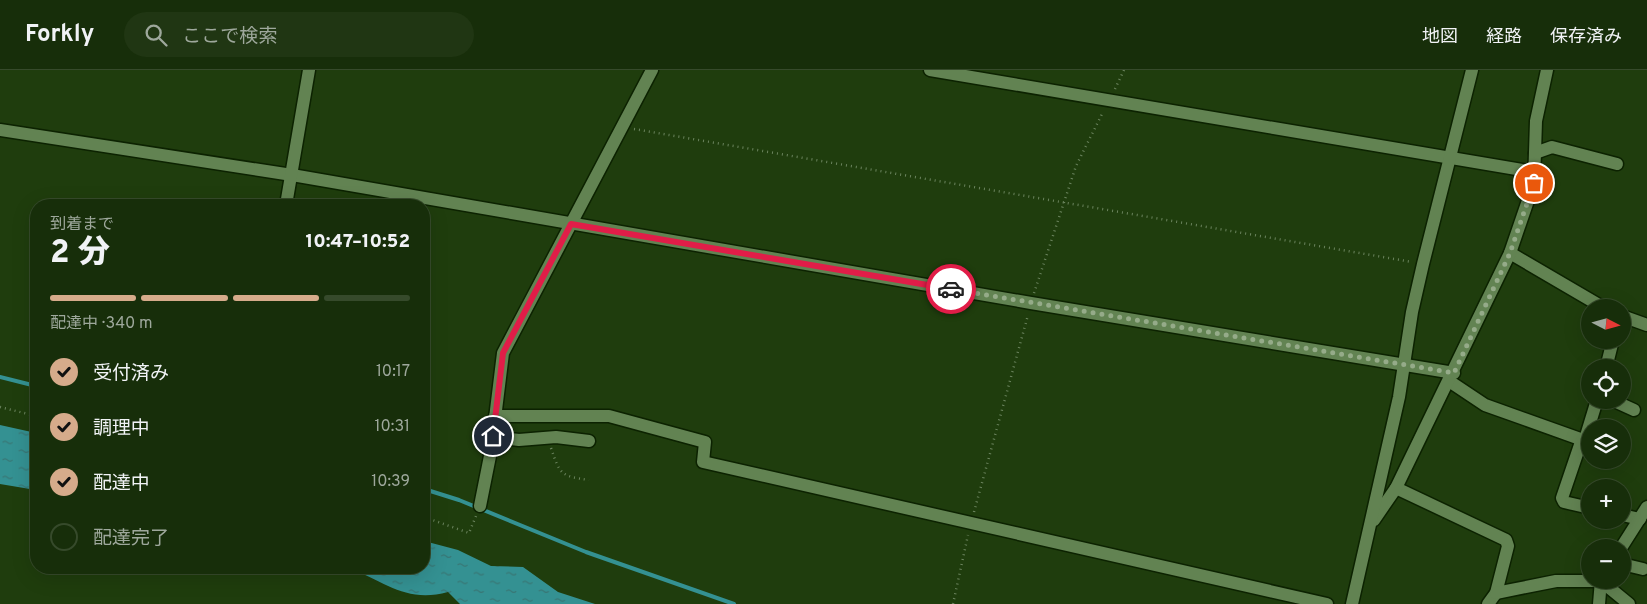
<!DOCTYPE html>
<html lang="ja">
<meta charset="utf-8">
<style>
:root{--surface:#172e0a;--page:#203613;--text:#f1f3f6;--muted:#9ea89c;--line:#364a2b;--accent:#d6ab8b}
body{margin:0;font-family:Overpass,"Noto Sans JP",sans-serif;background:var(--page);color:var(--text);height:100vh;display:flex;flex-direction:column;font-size:19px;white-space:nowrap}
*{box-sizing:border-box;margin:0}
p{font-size:16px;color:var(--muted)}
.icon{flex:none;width:28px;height:28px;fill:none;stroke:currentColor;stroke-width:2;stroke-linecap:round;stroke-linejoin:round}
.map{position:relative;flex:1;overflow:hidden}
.panel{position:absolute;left:30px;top:129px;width:400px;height:375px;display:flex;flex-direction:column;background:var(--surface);border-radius:20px;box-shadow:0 5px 20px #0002,0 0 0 1px var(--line)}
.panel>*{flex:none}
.needle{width:32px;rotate:96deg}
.controls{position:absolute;left:1581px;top:229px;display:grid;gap:10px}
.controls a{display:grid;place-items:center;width:50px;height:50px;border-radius:50%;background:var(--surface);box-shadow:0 5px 20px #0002,0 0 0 1px var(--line);font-size:25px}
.pin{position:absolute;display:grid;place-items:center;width:42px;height:42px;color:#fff;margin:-21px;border:2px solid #fff;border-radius:50%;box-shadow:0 1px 5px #0007}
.courier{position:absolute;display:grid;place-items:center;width:50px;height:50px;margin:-25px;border:4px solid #e11d48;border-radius:50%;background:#fff;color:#222;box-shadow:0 1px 6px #0007}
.head em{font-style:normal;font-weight:800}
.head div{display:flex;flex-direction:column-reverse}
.head{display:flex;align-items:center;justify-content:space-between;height:85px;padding:0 20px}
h1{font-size:32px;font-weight:800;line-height:38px}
.bar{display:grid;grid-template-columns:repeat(4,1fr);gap:8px 5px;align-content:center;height:60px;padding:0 20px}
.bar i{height:6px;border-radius:4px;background:var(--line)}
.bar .on{background:var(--accent)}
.bar p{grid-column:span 4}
ol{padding:0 20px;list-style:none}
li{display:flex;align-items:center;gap:15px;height:55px}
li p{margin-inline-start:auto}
li .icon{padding:5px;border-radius:50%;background:var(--accent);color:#111;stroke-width:4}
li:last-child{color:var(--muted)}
li i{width:28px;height:28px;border:2px solid var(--line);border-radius:50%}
header{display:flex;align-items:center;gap:30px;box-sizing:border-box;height:70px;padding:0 25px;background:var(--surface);border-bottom:1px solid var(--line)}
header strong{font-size:24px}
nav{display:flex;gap:28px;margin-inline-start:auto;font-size:18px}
.search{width:350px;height:45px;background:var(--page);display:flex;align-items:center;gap:12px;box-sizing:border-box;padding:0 18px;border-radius:28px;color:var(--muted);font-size:19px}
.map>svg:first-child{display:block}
.water{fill:url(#water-ripples)}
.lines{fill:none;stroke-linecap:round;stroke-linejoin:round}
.stream{stroke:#349192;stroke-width:4}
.minor-casing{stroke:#0c2201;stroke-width:15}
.path{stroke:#6b845e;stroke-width:2.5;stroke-dasharray:1 4;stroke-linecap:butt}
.minor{stroke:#628352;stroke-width:12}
.done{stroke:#95ab89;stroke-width:5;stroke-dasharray:0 9}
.route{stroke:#e11d48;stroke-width:6}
</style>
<header>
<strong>Forkly</strong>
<div class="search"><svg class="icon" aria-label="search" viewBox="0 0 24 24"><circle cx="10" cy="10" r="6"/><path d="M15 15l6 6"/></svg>ここで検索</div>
<nav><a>地図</a><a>経路</a><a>保存済み</a></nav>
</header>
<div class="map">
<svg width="1647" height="534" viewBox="0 0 1647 534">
<defs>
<pattern id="water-ripples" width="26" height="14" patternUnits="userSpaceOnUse" patternTransform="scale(1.25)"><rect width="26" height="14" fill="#349192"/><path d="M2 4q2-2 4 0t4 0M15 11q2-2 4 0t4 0" fill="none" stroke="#387674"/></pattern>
</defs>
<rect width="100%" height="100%" fill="#1f3d0d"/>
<!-- water -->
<g class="water">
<path d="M0 355 36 363V420L0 414Z"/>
<path d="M424 471 458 480 491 496 523 497 558 522 595 534H460L448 522C407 533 386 513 350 498H424Z"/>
</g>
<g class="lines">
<!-- stream -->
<g class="stream">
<path d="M0 307 36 316"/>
<path d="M424 419 459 430 586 482 734 534"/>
</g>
<defs>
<g id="minor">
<path d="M930 0 1534 102"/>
<path d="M0 60 292 105 1031 233 1454 303"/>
<path d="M1535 83 1552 77 1617 94"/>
<path d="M286 135 309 0"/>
<path d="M1510 183 1604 238"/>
<path d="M1622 246 1647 255"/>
<path d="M1606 298 1613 270"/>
<path d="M1449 311 1485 335 1583 370"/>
<path d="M1612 330 1634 340"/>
<path d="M495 346H609L705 372 703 392 1327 534"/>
<path d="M493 367 519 370 556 367 589 371"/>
<path d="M1396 418 1506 470 1508 476 1496 523 1488 534"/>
<path d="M480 436 491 381 503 283 652 0"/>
<path d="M1590 438 1564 432 1562 428 1581 372 1586 366 1597 330"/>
<path d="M1622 445 1640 449"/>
<path d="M1374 450 1396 418 1510 183 1534 113 1536 51 1547 0"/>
<path d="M1621 478 1647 437"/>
<path d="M1622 494 1643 499"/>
<path d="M1496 523 1556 511H1601L1629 534"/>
<path d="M1352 534 1399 327 1412 242 1423 194 1472 0"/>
<path d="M1599 534 1601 510"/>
</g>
</defs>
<!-- minor casing -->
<use href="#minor" class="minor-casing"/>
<!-- path -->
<g class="path">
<path d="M1115 19 1124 0"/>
<path d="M634 59 1412 192"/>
<path d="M1034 223 1076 96 1103 42"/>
<path d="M0 337 36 346"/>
<path d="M551 378C560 405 561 406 589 410"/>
<path d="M974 442 1028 245"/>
<path d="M424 447 469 463 476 446"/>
<path d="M953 534 968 465"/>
</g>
<!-- minor -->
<use href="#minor" class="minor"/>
</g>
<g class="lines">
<!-- done -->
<path class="done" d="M951 219 1454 303 1510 183 1534 113"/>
<!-- route -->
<path class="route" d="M493 366 503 283 571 154 951 219"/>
</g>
</svg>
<div class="controls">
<a><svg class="needle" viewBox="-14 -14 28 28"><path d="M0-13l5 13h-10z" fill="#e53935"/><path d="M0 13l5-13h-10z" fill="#9ea89c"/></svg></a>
<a><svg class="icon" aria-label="locate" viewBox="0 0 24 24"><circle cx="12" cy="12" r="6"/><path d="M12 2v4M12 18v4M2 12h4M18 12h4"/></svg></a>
<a><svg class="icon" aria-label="layers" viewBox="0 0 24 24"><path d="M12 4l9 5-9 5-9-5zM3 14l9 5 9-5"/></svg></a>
<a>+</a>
<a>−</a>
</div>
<div class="pin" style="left:1534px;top:113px;background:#ea580c"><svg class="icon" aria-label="bag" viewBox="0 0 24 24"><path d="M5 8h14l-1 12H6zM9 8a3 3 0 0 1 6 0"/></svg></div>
<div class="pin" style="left:493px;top:366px;background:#1f2937"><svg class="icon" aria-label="home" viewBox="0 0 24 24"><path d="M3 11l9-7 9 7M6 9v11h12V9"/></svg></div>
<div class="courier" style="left:951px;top:219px"><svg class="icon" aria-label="car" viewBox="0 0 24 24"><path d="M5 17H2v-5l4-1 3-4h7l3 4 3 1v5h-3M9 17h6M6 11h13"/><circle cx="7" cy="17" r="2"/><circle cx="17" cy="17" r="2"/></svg></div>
<section class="panel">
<div class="head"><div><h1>2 分</h1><p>到着まで</p></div><em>10:47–10:52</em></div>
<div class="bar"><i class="on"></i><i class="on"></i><i class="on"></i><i></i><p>配達中 · 340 m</p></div>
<ol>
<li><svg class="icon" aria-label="check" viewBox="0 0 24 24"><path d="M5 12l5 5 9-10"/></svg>受付済み<p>10:17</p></li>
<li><svg class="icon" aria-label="check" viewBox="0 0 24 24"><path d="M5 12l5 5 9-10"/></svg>調理中<p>10:31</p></li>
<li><svg class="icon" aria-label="check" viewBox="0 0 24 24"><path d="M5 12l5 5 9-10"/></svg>配達中<p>10:39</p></li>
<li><i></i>配達完了</li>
</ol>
</section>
</div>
